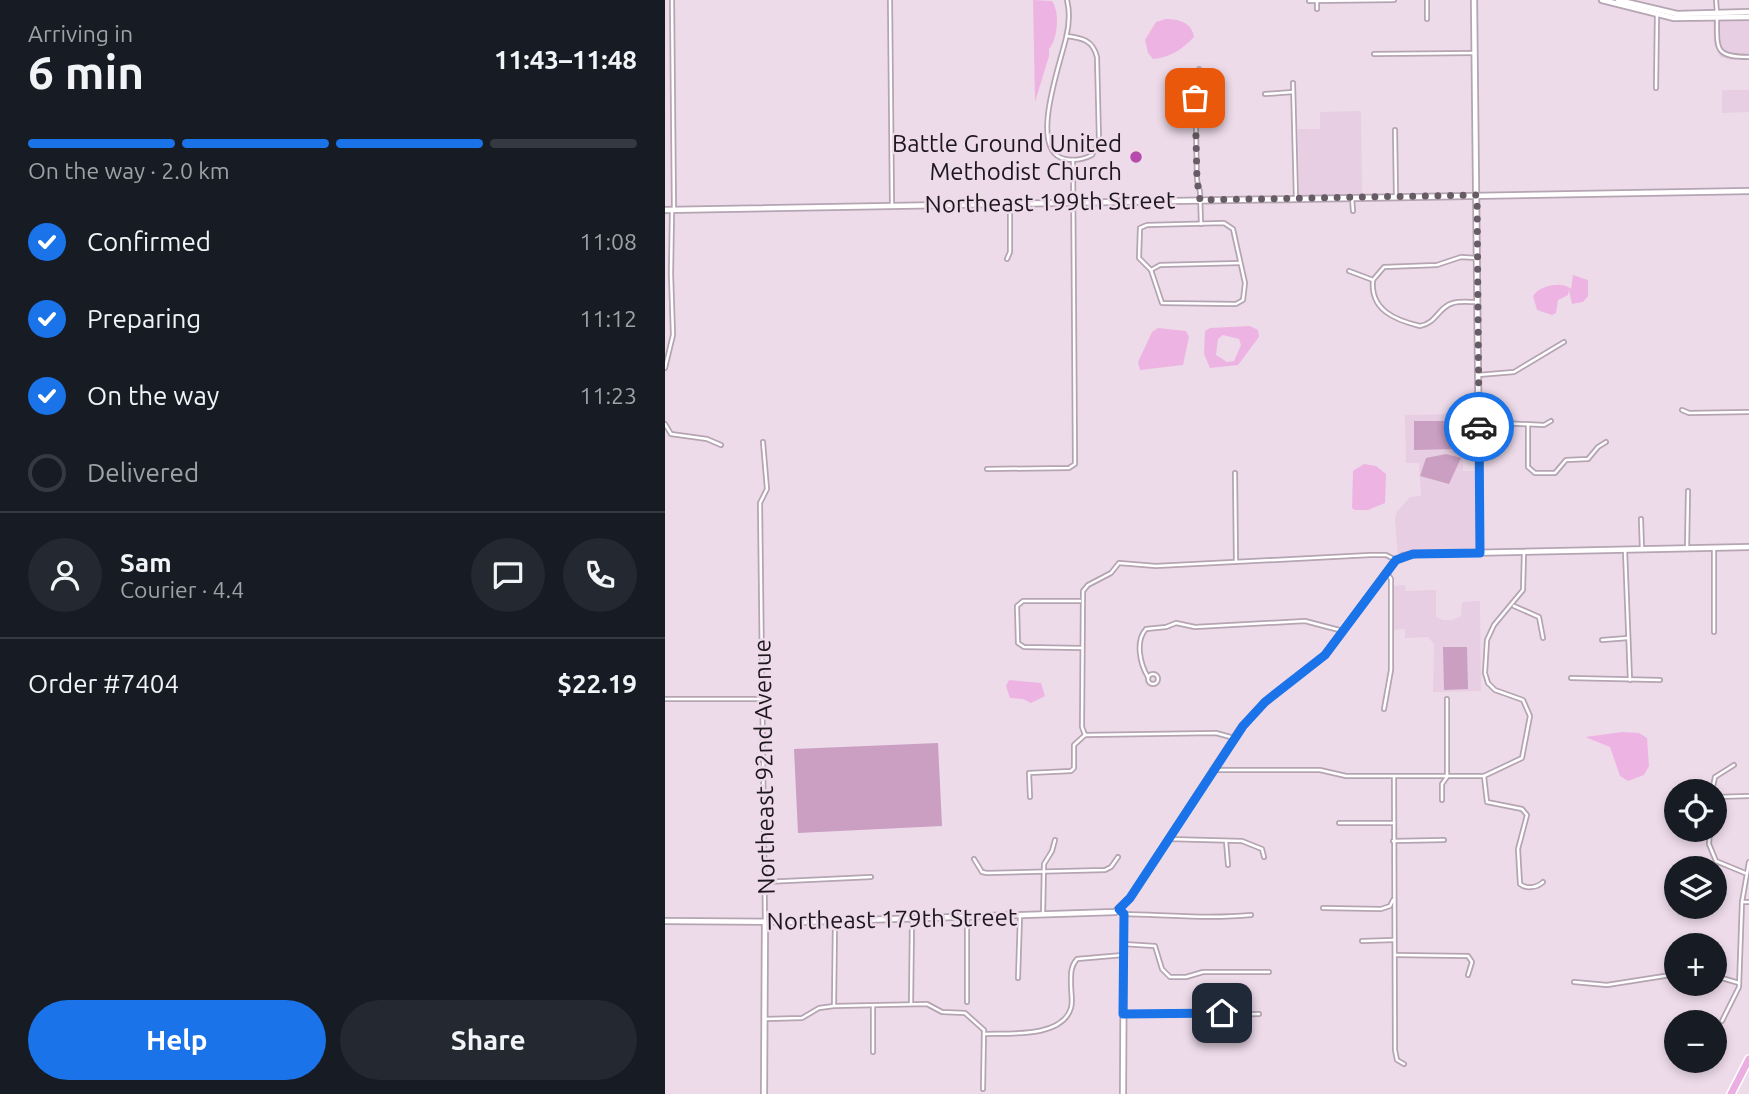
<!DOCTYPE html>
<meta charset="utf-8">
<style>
:root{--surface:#171b24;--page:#242831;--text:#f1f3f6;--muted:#9ea1a6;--line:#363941;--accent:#1a73e8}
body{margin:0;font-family:Ubuntu,sans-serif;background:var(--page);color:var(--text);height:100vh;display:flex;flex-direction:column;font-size:26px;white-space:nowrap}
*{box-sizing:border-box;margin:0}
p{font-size:23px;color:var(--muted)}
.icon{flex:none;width:38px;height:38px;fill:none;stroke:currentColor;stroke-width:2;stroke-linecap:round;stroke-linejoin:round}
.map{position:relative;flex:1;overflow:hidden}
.side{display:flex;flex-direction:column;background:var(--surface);width:665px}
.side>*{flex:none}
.fabs{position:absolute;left:999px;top:779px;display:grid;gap:14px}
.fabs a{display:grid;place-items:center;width:63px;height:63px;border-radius:50%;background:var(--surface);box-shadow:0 4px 10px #0003;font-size:35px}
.pin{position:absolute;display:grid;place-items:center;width:60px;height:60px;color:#fff;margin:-30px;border-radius:14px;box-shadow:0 4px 10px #0006}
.courier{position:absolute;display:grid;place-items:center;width:70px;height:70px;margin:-35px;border:5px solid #1a73e8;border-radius:50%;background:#fff;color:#222;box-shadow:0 2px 9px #0007}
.overview em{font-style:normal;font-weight:700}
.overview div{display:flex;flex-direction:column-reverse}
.overview{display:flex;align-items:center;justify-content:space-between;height:119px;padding:0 28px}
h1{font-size:46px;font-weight:700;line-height:52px}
.bar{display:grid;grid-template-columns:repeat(4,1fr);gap:10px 7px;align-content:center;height:84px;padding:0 28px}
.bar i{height:9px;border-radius:5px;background:var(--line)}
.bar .on{background:var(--accent)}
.bar p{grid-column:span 4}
.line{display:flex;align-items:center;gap:18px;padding:0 28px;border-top:2px solid var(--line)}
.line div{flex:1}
.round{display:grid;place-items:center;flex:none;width:74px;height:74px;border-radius:37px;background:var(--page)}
ol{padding:0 28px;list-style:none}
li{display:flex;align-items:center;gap:21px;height:77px}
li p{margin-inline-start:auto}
li .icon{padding:7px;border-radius:50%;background:var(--accent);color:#fff;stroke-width:4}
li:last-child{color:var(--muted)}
li i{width:38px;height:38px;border:4px solid var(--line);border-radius:50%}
.action{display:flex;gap:14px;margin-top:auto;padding:14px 28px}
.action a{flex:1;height:80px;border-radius:42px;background:var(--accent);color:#fff;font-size:28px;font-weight:700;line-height:80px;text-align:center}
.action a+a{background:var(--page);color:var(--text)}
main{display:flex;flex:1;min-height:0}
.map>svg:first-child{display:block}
.built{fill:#e7cee2}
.green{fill:#ca9fc2}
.water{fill:#edb4e3;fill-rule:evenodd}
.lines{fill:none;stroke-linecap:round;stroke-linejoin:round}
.street-casing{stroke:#b5a4b2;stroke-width:6}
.secondary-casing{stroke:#b5a4b2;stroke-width:8}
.highway-casing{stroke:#fff;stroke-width:10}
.street{stroke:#fff;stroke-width:2.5}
.secondary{stroke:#fff;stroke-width:4.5}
.highway{stroke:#ebaee1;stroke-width:7}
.done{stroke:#675c65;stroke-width:7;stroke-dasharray:0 12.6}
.route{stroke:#1a73e8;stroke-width:9}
.poi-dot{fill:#b74bab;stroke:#eedbea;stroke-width:2.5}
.labels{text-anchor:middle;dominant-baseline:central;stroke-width:5;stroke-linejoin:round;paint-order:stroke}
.poi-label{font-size:24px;fill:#1e181d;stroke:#eedbea;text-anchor:end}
.street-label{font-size:24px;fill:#1e181d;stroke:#eedbea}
</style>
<main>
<section class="side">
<div class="overview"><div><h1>6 min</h1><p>Arriving in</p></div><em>11:43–11:48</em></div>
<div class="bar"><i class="on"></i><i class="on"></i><i class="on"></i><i></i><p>On the way · 2.0 km</p></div>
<ol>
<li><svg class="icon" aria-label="check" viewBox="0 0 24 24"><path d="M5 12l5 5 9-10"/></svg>Confirmed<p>11:08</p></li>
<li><svg class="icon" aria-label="check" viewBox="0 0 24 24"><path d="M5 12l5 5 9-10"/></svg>Preparing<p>11:12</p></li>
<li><svg class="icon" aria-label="check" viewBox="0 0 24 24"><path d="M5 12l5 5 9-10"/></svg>On the way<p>11:23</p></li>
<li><i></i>Delivered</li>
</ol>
<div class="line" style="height:126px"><a class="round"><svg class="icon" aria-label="person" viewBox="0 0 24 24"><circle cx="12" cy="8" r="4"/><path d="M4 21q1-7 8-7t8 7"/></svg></a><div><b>Sam</b><p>Courier · 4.4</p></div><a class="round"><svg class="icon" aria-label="chat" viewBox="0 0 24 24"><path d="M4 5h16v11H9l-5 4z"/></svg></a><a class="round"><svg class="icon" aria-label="phone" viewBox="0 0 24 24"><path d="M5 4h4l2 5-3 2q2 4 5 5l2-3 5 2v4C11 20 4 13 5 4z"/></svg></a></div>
<div class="line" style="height:91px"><div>Order #7404</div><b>$22.19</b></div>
<div class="action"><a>Help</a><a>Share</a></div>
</section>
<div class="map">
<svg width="1084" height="1094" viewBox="0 0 1084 1094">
<rect width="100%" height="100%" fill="#eedbea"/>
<!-- built -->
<g class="built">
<path d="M1084 18V60H1065L1055 57 1049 45 1048 19Z"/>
<path d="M1057 90H1084V112L1057 113Z"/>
<path d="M696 111 697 196H634L633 129H655V112Z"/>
<path d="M798 414V471H813V550L733 556 730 518 732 512 745 497 756 496 754 463H741L740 415Z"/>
<path d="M740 585 741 591 771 590V617L778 620H787L796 616 797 602 815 601 816 691 768 692 769 644 763 637 740 638V629L727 630V586Z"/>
</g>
<!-- green -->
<g class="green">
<path d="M749 421H789L790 449 749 450Z"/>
<path d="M781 454 796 458 784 484 755 476 761 458Z"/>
<path d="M778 647H802L803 689 779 690Z"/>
<path d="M273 743 277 826 133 833 129 749Z"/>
</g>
<!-- water -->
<g class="water">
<path d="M368 0 387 1C395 12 393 39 384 49V56L370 102Z"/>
<path d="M501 19C514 19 527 23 529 37 518 49 504 58 488 59L483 53 480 40 491 22Z"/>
<path d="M908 275 923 280V296L918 302 907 304 904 290 903 295 893 300 891 313 887 315 872 310 868 296C875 285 897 281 906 289Z"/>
<path d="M585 326 593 330 594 337 573 365 545 368 539 354 540 331 545 328ZM558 335 574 339 576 345 569 361 562 362 551 355 553 339Z"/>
<path d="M493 328 521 331 524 337 518 365 475 370 473 362 487 332Z"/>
<path d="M699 464 711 466 721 474 720 503 703 510H690L687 508 688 471Z"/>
<path d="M344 680 376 683 380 696 366 703 358 699 345 698 341 686Z"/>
<path d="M957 732 974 733 982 738 984 766 979 775 963 781 955 776 945 747 920 737Z"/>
</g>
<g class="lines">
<defs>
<g id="street">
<path d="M7 0 9 210"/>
<path d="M225 0 227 205"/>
<path d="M762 0V19"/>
<path d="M1051 0 1052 13"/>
<path d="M644 1 729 0"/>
<path d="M652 1V9"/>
<path d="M1052 19C1052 50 1050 57 1084 57"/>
<path d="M402 36C417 38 428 40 432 57L434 141 427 155C419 159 409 161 400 159 362 152 396 62 401 38 404 26 405 12 402 0"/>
<path d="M709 54 809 53"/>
<path d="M534 69 530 79 532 180 535 192 536 224"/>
<path d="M628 83 631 198"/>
<path d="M991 88 992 14"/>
<path d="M600 94 628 92"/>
<path d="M730 130 731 196"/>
<path d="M687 197 688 211"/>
<path d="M559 223 568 229 580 283 578 300 571 304 497 303 486 270 474 258 475 228 482 225Z"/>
<path d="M342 259 345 252V203"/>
<path d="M486 270 495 265 575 263"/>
<path d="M684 271 708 280"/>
<path d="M708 280C705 310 730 320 755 326 772 323 773 307 788 303 795 301 804 302 811 302"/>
<path d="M708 280 719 267 772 265 796 257 812 258"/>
<path d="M0 368 8 335 6 274 7 211"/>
<path d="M813 375 849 372 899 342"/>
<path d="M1017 410 1024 413 1084 412"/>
<path d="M814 422 879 425 886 421"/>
<path d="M0 424 6 434 42 439 56 445"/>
<path d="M863 425V467L870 473H890L901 460 923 459 933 447 941 442"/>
<path d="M98 442 102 489 95 503 100 922"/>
<path d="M322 469 404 468 410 464 408 160"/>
<path d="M570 473 571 561"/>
<path d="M976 519 977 550"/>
<path d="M1049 548V632"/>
<path d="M1022 549 1023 491"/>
<path d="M960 550 965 680"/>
<path d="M415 601H358L352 606 353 643 359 647 417 648"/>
<path d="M849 606 874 617 878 638"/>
<path d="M937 640 963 638"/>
<circle cx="488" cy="679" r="5"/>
<path d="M483 677C475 664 470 641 481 629L501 627 511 623 530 627 640 621 678 631"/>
<path d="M906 678 995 680"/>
<path d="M0 699H99"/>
<path d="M719 709 726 670V579L721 571"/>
<path d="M420 735 417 727 418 591 423 585 446 573 454 563 491 566 705 555H721L731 560"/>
<path d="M420 735 551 733 569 738"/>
<path d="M547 770H655L681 776H819L857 758 865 716 858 700 830 690 823 683 820 673 822 640 829 625 858 590 859 552"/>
<path d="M819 776 822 802 857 809 862 815 853 849 855 884C861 889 872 888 878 882"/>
<path d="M729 778 730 1050 732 1060 739 1064"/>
<path d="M1047 791 1050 777 1069 765"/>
<path d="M365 797 364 773 406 771 409 768V745L420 735"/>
<path d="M1050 797 1084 796"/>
<path d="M777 800V784L782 777V699"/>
<path d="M674 823H729"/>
<path d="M1045 830 1044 844 1051 861 1080 873"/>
<path d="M503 839 577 841 597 849 599 857"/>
<path d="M561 841 563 865"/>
<path d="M728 841 779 840"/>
<path d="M309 859 317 872 322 873 440 870 446 867 453 857"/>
<path d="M100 882 206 877"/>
<path d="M1077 902H1084"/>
<path d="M658 908 716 909 725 906 728 900"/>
<path d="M459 914C502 915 544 919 586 915"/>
<path d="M378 915 379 864 387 851 390 840"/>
<path d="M697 941 729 940"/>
<path d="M458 944 490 946 497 969 505 977H521L538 972H604"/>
<path d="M730 955 803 956 807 962 803 975"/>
<path d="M1050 976 1074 983"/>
<path d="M353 978 355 916"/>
<path d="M909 982 942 985 1012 974"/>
<path d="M302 1002V918"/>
<path d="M246 1004 247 920"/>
<path d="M169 1005 170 921"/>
<path d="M458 1014 523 1012 550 1015 594 1014"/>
<path d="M100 1019 137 1018 154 1008 169 1006 262 1004 277 1012 300 1013 319 1030 318 1089"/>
<path d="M1057 1021 1074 987 1077 902 1084 862"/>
<path d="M320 1034C344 1033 397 1038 406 1008 408 1001 406 993 406 985 406 975 405 967 412 959L458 955"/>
<path d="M208 1052V1006"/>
</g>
<g id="secondary">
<path d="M809 0 815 553"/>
<path d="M937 0 1009 18 1084 17"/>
<path d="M953 0 1012 14 1084 12"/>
<path d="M0 210 1084 191"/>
<path d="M454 910 459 914 458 1094"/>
<path d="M0 921 134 922 450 912 465 898 577 726 600 702 660 655 727 564 738 556 752 554 1084 547"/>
<path d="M99 1094 100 922"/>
</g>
<path id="highway" d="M1066 1094 1084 1059"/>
</defs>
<!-- street casing -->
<use href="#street" class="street-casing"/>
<!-- secondary casing -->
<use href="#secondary" class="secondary-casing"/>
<!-- highway casing -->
<use href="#highway" class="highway-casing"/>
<!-- street -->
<use href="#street" class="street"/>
<!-- secondary -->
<use href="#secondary" class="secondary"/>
<!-- highway -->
<use href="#highway" class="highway"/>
</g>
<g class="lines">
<!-- done -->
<path class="done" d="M530 98 532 180 535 200 812 195 814 427"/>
<!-- route -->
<path class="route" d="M557 1013 458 1014 459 914 454 909 465 898 578 726 600 702 660 655 731 560 748 554 815 553 814 427"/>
</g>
<!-- markers -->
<circle class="poi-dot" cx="471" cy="157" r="7"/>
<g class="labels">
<!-- poi labels -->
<g class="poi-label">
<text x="457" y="143">Battle Ground United<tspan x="457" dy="28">Methodist Church</tspan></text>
</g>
<!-- street labels -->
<g class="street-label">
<text transform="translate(385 202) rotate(-1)">Northeast 199th Street</text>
<text transform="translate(99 767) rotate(-91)">Northeast 92nd Avenue</text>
<text transform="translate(227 919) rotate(-1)">Northeast 179th Street</text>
</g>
</g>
</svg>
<div class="fabs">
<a><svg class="icon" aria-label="locate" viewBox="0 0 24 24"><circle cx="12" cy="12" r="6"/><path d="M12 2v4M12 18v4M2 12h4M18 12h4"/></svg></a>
<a><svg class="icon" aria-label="layers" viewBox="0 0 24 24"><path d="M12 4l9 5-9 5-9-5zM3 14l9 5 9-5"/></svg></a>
<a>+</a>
<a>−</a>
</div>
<div class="pin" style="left:530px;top:98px;background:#ea580c"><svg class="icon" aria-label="bag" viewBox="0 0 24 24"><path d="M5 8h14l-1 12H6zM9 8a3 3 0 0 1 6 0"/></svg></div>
<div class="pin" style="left:557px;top:1013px;background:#1f2937"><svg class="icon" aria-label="home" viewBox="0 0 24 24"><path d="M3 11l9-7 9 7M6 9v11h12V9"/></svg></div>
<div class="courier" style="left:814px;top:427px"><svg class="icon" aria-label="car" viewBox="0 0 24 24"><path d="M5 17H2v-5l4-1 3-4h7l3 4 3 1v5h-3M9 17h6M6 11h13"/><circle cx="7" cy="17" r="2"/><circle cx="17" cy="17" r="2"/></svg></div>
</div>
</main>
